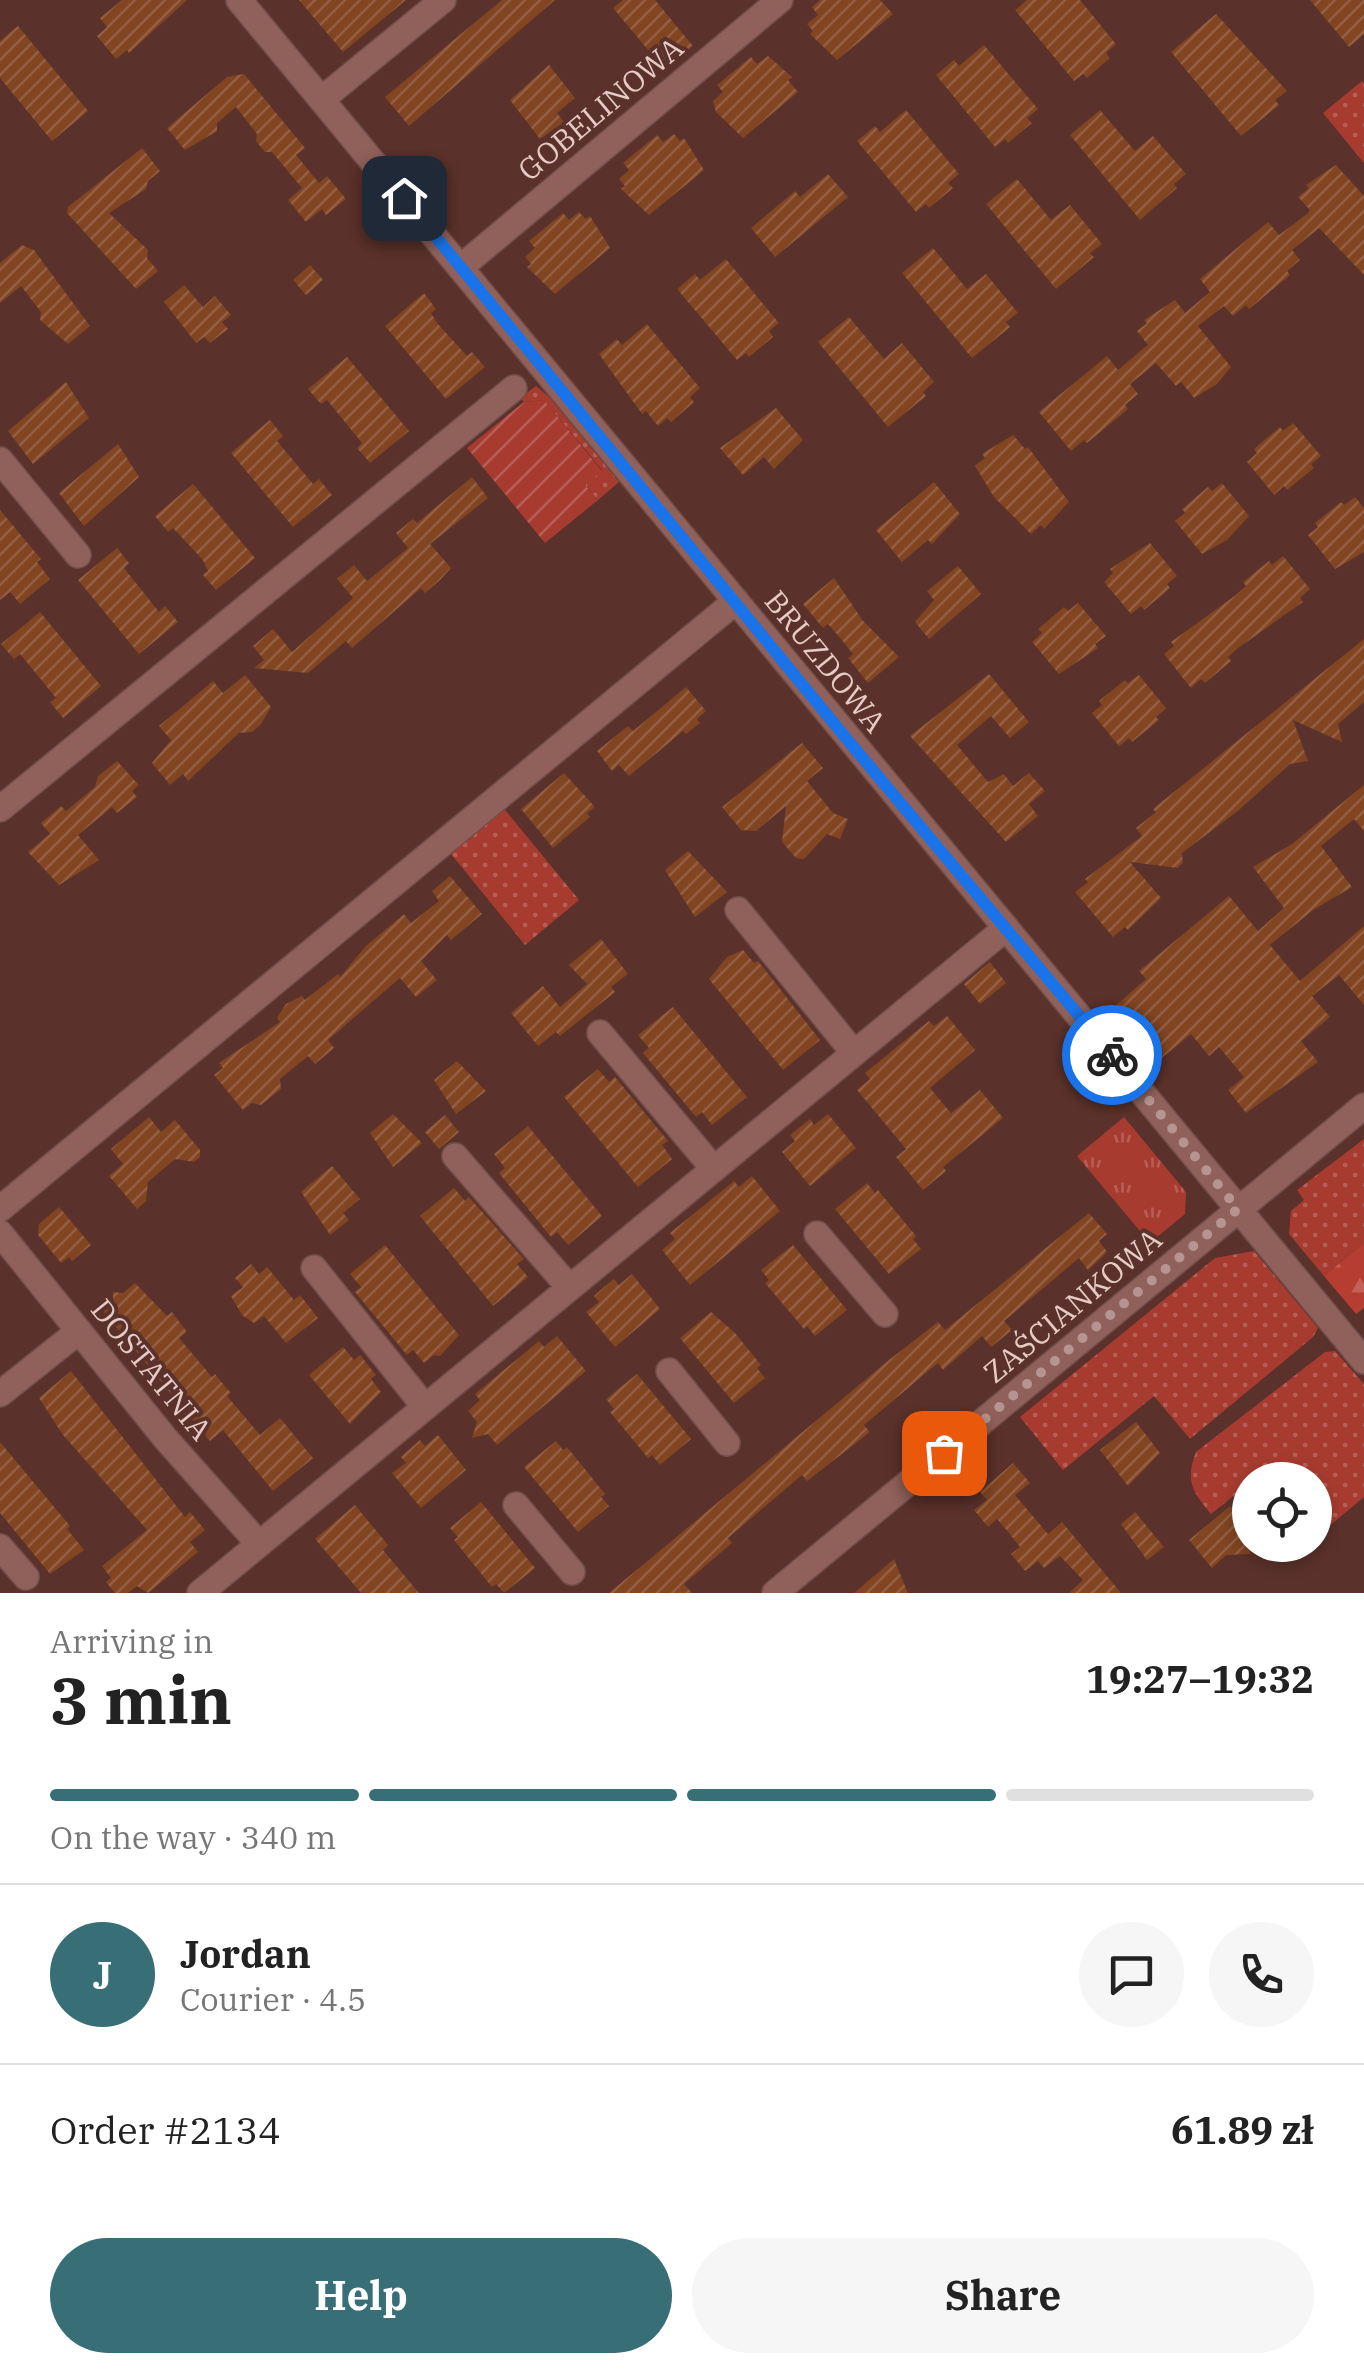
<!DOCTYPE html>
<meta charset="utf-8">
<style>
:root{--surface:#fff;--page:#f6f6f6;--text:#222;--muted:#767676;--line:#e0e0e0;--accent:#386e76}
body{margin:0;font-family:"IBM Plex Serif",serif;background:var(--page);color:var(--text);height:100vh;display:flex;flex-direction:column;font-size:38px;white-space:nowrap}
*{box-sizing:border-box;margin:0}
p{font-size:32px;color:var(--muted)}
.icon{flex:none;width:55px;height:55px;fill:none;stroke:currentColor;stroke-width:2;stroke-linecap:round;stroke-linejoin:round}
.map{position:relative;height:1593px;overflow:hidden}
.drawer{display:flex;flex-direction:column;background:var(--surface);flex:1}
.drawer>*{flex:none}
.tools{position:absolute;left:1232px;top:1462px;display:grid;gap:20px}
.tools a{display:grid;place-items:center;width:100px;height:100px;border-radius:50%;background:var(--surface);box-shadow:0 5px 15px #0003;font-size:50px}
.pin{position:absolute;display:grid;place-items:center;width:85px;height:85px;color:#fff;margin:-42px;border-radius:20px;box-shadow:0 5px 15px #0006}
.courier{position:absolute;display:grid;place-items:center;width:100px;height:100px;margin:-50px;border:8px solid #1a73e8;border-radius:50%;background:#fff;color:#222;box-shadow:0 2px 12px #0007}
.headline em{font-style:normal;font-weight:800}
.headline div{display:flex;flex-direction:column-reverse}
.headline{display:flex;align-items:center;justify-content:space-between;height:170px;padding:0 50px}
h1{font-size:65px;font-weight:800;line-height:75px}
.bar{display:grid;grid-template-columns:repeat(4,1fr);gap:15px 10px;align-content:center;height:120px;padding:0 50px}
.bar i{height:12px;border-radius:8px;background:var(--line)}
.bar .current{background:var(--accent)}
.bar p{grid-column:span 4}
.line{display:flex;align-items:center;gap:25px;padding:0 50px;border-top:2px solid var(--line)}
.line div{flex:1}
.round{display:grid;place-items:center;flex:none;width:105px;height:105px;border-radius:52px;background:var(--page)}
.action{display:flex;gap:20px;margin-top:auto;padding:20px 50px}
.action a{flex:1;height:115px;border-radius:60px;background:var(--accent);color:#fff;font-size:40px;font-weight:800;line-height:115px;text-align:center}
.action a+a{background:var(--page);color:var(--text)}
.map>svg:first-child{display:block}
.grass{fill:url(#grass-dots)}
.forest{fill:url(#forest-firs)}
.park{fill:url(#park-tufts)}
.garden{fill:url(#garden-furrows)}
.building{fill:url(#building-hatch)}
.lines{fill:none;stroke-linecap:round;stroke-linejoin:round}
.minor-casing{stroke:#714d49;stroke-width:28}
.minor{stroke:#90615a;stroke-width:25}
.done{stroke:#b69590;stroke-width:10;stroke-dasharray:0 18}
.route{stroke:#1a73e8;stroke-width:12}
.labels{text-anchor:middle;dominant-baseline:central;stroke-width:8;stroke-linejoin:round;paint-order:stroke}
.street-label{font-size:30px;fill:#e7cbc7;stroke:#5b312b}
</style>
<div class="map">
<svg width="1364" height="1593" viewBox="0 0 1364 1593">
<defs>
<pattern id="grass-dots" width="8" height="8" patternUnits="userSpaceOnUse" patternTransform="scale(2.5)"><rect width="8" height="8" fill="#a73b30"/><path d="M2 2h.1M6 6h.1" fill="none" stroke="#b75f56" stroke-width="1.8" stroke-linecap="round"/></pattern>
<pattern id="forest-firs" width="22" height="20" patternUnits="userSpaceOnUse" patternTransform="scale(2.5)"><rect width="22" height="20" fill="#b63d31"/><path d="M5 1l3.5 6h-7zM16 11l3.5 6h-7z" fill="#c36157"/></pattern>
<pattern id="park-tufts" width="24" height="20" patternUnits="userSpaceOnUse" patternTransform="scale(2.5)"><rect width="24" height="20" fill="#a73b30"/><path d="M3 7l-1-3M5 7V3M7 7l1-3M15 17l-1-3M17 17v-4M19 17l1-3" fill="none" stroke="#b75f56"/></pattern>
<pattern id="garden-furrows" width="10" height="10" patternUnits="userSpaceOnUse" patternTransform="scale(2.5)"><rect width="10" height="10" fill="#a73b30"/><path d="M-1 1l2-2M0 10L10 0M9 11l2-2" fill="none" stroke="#b75f56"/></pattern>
<pattern id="building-hatch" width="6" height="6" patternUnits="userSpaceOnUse" patternTransform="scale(2.5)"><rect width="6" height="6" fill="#814522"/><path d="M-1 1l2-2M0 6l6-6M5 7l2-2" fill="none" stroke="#935e41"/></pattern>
</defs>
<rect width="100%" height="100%" fill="#5b312b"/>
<!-- grass -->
<g class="grass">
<path d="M1362 81 1364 84V163L1323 113Z"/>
<path d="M536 386 549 397 619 482 598 500 585 485 602 470 544 400 524 402 520 398Z"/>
<path d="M501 805 579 900 525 945 447 849Z"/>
<path d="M1364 1139V1243L1324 1276 1289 1234 1291 1211 1304 1200 1297 1190Z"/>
<path d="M1254 1251 1318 1328 1313 1337 1190 1439 1154 1396 1063 1470 1020 1417 1215 1258Z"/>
<path d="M1335 1351 1364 1384V1497L1315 1538V1480H1250V1502L1240 1491 1211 1514C1192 1491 1185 1481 1196 1452L1325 1352Z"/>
</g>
<!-- forest -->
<path class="forest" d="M1364 1243V1308L1356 1314 1324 1276Z"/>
<!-- park -->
<path class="park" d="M1124 1117 1186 1192 1185 1214 1150 1243 1077 1156Z"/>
<!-- garden -->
<path class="garden" d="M544 400 602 471 585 485 598 500 545 543 467 448 524 402Z"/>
<!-- building -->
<g class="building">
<path d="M122 0H187L129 53 127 50 116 59 97 36 107 27 100 18Z"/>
<path d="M299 0H406L343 52Z"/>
<path d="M502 0H555L409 126 385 97Z"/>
<path d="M623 0H655L693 46 664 69 613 8Z"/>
<path d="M820 0H880L893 14 837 60 810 34 813 31 807 24 818 15 812 7Z"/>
<path d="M1027 0H1080L1116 44 1106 53 1110 58 1087 78 1083 74 1074 81 1015 10Z"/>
<path d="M1310 0H1364V34L1349 47Z"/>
<path d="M1216 14 1287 91 1275 100 1279 105 1241 136 1171 52Z"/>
<path d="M18 26 88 111 52 141 0 78V41Z"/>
<path d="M984 45 1038 109 1027 118 1032 123 1008 143 1005 139 995 147 936 75 954 60 959 66Z"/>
<path d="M768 56 792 77 788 80 798 92 743 138 716 112 713 101 723 92 717 85 751 57 757 64Z"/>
<path d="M549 65 575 98 557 113 564 122 540 139 510 100Z"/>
<path d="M244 74 305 148 296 155 319 183 327 176 346 199 326 215 322 209 306 222 288 200 302 188 272 152H265L256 141 257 134 236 107 217 123V131L185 150 167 128 227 77Z"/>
<path d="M906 110 959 174 948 183 953 188 929 208 926 204 916 212 857 141 875 126 880 132Z"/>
<path d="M1100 110 1135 151 1153 136 1186 174 1174 184 1177 188 1140 220 1070 135Z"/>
<path d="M674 134 680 141 684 138 704 170 649 215 621 189 625 186 619 179 629 170 623 163 657 135 663 142Z"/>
<path d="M142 148 160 171 148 181 146 189 109 213 148 250 147 258 158 271 136 289 67 213 68 207Z"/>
<path d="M1336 165 1364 196V275L1319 228 1292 250 1300 260 1287 271 1290 275 1249 309 1246 305 1233 316 1224 306 1198 326 1231 367 1217 384 1194 398 1181 382 1176 386 1156 363 1130 384 1138 394 1125 405 1128 409 1087 443 1084 440 1071 451 1039 412 1107 356 1118 370 1144 348 1148 345 1137 331 1147 323 1144 320 1175 300 1185 313 1210 292 1200 279 1268 222 1279 235 1307 214 1310 210 1298 197 1309 188 1306 185Z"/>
<path d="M828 174 848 197 775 257 751 228 795 191 800 197Z"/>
<path d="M1017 179 1051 220 1070 205 1102 244 1090 253 1094 257 1056 289 986 204Z"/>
<path d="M579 212 586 219 590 216 610 248 555 294 527 267 531 264 525 257 535 248 529 241 563 213 569 220Z"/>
<path d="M22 245 34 250 90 326 68 344 40 320 41 312 21 286 0 303V263Z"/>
<path d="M933 248 967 289 986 274 1018 313 1006 322 1010 327 972 358 902 273Z"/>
<path d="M726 259 779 323 769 331 773 337 749 357 746 353 737 360 677 289 695 274 700 280Z"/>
<path d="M310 265 323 280 306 295 293 280Z"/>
<path d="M184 285 203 307 215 296 231 315 222 322 228 329 210 343 204 337 196 343 164 302Z"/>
<path d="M424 293 436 309 431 313 437 323 467 356 472 352 485 367 446 399 385 326Z"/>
<path d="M849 317 884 359 902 343 934 382 923 392 926 396 888 427 818 342Z"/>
<path d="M647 324 700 388 690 397 694 402 671 422 667 418 658 426 646 411 642 414 599 354 617 339 622 345Z"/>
<path d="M347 357 409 431 370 463 357 448 362 443 327 400 321 404 308 389Z"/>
<path d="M66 382 89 418 33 464 8 431Z"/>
<path d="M776 408 803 440 774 469 764 457 743 475 720 448Z"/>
<path d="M270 420 283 436 277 441 313 484 319 479 332 495 293 527 231 453Z"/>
<path d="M1293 423 1321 456 1311 464 1314 468 1287 490 1284 486 1274 495 1247 462 1257 453 1254 449 1280 427 1283 431Z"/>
<path d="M1013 435 1025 449 1028 447 1069 502 1044 529 1041 525 1031 534 994 497 975 466 985 458 982 454Z"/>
<path d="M118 444 139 477 84 526 59 493Z"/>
<path d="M472 477 488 498 430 544 451 568 440 580 425 593 421 588 352 648 346 641 308 673 254 668 264 660 253 646 273 629 292 652 353 598 337 579 354 565 367 581 408 548 396 533 413 519 417 523Z"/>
<path d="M934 482 960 514 932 544 928 540 902 562 876 530Z"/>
<path d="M1222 483 1249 516 1227 540 1202 554 1175 521 1185 513 1182 509 1208 487 1212 491Z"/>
<path d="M193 484 255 558 216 590 203 575 208 571 203 560 173 528 168 532 155 516Z"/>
<path d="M1355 497 1364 508V552L1335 569 1308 535 1318 527 1315 523 1341 502 1344 505Z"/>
<path d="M0 510 41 559 37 562 50 579 20 604 10 592 0 600Z"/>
<path d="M1150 543 1177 576 1167 584 1170 588 1144 610 1141 606 1131 614 1104 582 1113 573 1110 569Z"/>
<path d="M117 548 129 563 124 568 159 612 165 606 178 622 139 654 78 580Z"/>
<path d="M1283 556 1310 589 1300 598 1303 602 1238 648 1228 657 1231 661 1205 683 1201 679 1191 688 1164 654 1174 646 1171 642 1236 595 1246 586 1243 582 1269 561 1272 565Z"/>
<path d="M958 566 981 594 929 639 915 622 934 600 927 591Z"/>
<path d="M834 578 863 621 899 657 868 683 848 658 853 654 841 639 828 624 823 628 803 604Z"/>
<path d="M1078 603 1106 636 1095 644 1098 648 1059 674 1032 642 1042 633 1038 629 1064 607 1068 611Z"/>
<path d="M40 612 101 686 63 718 50 702 56 698 20 654 14 659 1 644Z"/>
<path d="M1364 639V702L1338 724 1342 742 1293 720 1308 761 1290 764 1239 810 1182 853 1183 862 1178 868 1130 862 1161 898 1128 930 1125 927 1113 937 1075 892 1088 882 1085 879 1142 836 1136 828 1156 812 1153 809Z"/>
<path d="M989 674 1029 722 1010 738 991 716 957 745 988 782 1004 774 1013 786 1029 773 1045 791 1029 804 1038 816 1006 842 910 736Z"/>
<path d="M245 675 271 707 261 724 252 732 239 733 188 781 183 774 170 785 152 763 171 740 159 726 213 681 223 693Z"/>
<path d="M1139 675 1166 708 1156 717 1159 720 1132 742 1129 738 1119 746 1092 713 1102 705 1099 701 1125 680 1128 683Z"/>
<path d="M686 687 706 711 697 719 700 723 686 734 683 731 629 776 619 765 612 771 597 751 628 726 633 731Z"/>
<path d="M802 743 823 768 807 781 833 813 848 819 840 839 827 834 804 859 796 858 782 842 786 806 756 831 741 830 722 807Z"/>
<path d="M117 761 139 785 132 791 137 797 117 813 112 807 78 835 99 860 59 885 28 852 50 834 41 823 61 806 66 811 95 787 98 776Z"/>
<path d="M564 773 595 807 587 813 590 817 553 848 521 809Z"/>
<path d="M1364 785V831L1354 819 1321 846 1352 887 1313 910 1270 945 1300 981 1364 926V1005L1339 975 1312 996 1330 1017 1301 1041 1318 1062 1246 1113 1228 1090 1244 1077 1219 1047 1209 1056 1191 1034 1158 1061 1113 1008 1146 979 1139 971 1229 896 1258 931 1284 908 1253 867 1292 844Z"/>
<path d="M688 851 727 892 695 917 665 870Z"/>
<path d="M450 876 482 914 451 940 447 935 421 961 437 980 416 997 400 978 328 1040 334 1048 315 1064 308 1056 280 1079 281 1089 261 1105 252 1103 243 1110 214 1075 223 1068 219 1063 280 1022 277 1018 286 1004 302 996 305 1000 338 974 340 977 366 946 404 914 411 923 439 901 432 891Z"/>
<path d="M601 939 628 974 611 987 615 992 560 1036 556 1032 538 1046 511 1013 543 986 560 1007 587 984 569 965Z"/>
<path d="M743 950 754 963 758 961 820 1040 783 1070 709 979 727 957Z"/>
<path d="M990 962 1006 983 980 1004 964 984Z"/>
<path d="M673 1007 747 1097 712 1125 702 1112 696 1117 643 1053 649 1048 638 1035Z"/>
<path d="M947 1016 975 1050 930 1088 951 1113 980 1090 1003 1118 943 1167 946 1171 923 1190 896 1157 906 1149 857 1090 870 1079 865 1073 898 1046 929 1021 934 1026Z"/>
<path d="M457 1061 486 1091 456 1114 434 1080Z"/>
<path d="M598 1069 609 1082 615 1077 668 1141 662 1145 672 1159 638 1187 564 1097Z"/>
<path d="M393 1114 422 1143 393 1167 370 1133Z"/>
<path d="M828 1114 856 1148 810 1186 782 1152 795 1141 790 1135 810 1119 814 1125Z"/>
<path d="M445 1115 459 1132 439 1149 425 1132Z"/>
<path d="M149 1117 161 1132 175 1120 200 1150V1157L194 1162 175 1159 148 1182 146 1201 137 1209 109 1176 123 1164 111 1149Z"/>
<path d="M528 1126 602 1216 568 1245 557 1232 551 1237 499 1173 505 1168 494 1154Z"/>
<path d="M332 1166 360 1199 343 1213 349 1220 330 1235 301 1192Z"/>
<path d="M752 1176 780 1211 690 1285 662 1250 675 1239 670 1233 734 1181 739 1187Z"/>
<path d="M867 1183 875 1193 878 1190 916 1236 913 1239 921 1249 889 1274 835 1209Z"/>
<path d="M454 1188 465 1201 469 1197 524 1259 517 1264 528 1277 493 1306 420 1216Z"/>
<path d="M59 1207 91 1245 72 1261 69 1257 61 1263 38 1235 39 1224Z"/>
<path d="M1089 1213 1107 1234 1099 1241 1107 1252 1100 1259 1088 1270 1079 1258 1004 1321 1012 1330 991 1347 982 1336 943 1370 938 1363 927 1372 864 1425 870 1432 807 1481 802 1475 728 1538 732 1543 684 1584 692 1593H609L889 1360 938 1322 945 1330Z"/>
<path d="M385 1245 459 1335 440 1356 434 1355 424 1363 413 1350 407 1355 355 1292 361 1287 350 1274Z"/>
<path d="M793 1245 847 1310 815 1336 807 1326 804 1329 765 1283 769 1280 761 1270Z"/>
<path d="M251 1264 259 1274 267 1267 294 1300 300 1295 318 1318 286 1343 264 1316 254 1323 242 1315 231 1296 243 1287 235 1278Z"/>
<path d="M632 1274 660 1309 615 1347 586 1312 599 1302 594 1296 604 1287 614 1279 619 1285Z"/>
<path d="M135 1283 167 1316 172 1312 187 1332 179 1338 212 1377 215 1374 223 1384 231 1393 227 1396 260 1435 280 1418 313 1458 273 1491 223 1430 210 1441 102 1310 113 1301V1292L123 1293Z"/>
<path d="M711 1312 735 1333 761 1365 757 1368 765 1378 734 1403 680 1338Z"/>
<path d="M557 1336 586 1371 497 1445 488 1434 472 1438 477 1422 468 1411 480 1400 475 1394 539 1341 544 1347Z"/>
<path d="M343 1347 354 1360 360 1355 376 1375 371 1379 381 1392 350 1424 309 1375Z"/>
<path d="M71 1371 185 1517 190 1512 205 1530 190 1542 198 1552 148 1593 137 1586 128 1593H115L106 1582 111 1578 102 1566 147 1530 63 1435 39 1398Z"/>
<path d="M637 1374 691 1439 660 1465 652 1455 648 1458 610 1412 614 1409 606 1399Z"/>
<path d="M1136 1422 1160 1453 1128 1486 1100 1450Z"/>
<path d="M438 1435 466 1470 421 1508 392 1473 406 1463 401 1457 420 1440 425 1446Z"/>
<path d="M556 1441 563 1450 567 1447 605 1494 601 1497 609 1506 578 1532 524 1467Z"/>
<path d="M0 1442 70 1526 67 1529 84 1550 50 1574 0 1513Z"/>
<path d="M1013 1463 1030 1483 1015 1495 1048 1534 1062 1522 1121 1593H1069L1083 1580 1060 1556 1044 1568 1038 1561 1025 1571 1011 1554 1020 1547 1009 1533 997 1519 988 1527 974 1510 987 1500 980 1492Z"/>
<path d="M481 1502 535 1568 504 1593 496 1584 492 1587 454 1540 458 1537 450 1528Z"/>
<path d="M355 1505 388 1545 383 1550 419 1593H361L315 1539Z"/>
<path d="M1230 1506 1250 1531V1554L1226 1555 1212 1568 1189 1540Z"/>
<path d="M1135 1512 1164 1547 1147 1560 1121 1524Z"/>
<path d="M894 1559 908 1593H854Z"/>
</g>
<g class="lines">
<defs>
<g id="minor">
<path d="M239 0 1364 1361"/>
<path d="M322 99 443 0"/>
<path d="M461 267 780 0"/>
<path d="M0 460 78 555"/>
<path d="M0 809 514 388"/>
<path d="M738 910 854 1053"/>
<path d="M600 1033 713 1168"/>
<path d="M455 1156 569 1287"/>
<path d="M0 1209 736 601"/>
<path d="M0 1233 165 1438 259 1544"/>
<path d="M817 1234 885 1314"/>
<path d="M314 1268 425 1407"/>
<path d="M669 1371 727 1443"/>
<path d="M0 1394 79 1331"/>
<path d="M516 1505 572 1572"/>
<path d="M0 1547 26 1577"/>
<path d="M200 1593 1006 928"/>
<path d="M775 1593 1364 1106"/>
</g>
</defs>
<!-- minor casing -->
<use href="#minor" class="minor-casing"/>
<!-- minor -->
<use href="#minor" class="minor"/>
</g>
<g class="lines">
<!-- done -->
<path class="done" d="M944 1453 1238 1209 1112 1055"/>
<!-- route -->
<path class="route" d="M404 198 850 743 1112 1055"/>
</g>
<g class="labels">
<!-- street labels -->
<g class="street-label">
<text transform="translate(600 108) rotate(-40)">GOBELINOWA</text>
<text transform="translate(826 661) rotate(51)">BRUZDOWA</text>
<text transform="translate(1072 1305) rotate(-40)">ZAŚCIANKOWA</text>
<text transform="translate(152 1369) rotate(51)">DOSTATNIA</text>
</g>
</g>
</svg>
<div class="tools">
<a><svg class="icon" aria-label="locate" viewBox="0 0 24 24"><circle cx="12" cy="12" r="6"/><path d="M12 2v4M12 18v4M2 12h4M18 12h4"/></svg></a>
</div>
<div class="pin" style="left:944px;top:1453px;background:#ea580c"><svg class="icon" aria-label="bag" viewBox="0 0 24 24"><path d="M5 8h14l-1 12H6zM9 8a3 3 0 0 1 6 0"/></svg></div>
<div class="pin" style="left:404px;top:198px;background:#1f2937"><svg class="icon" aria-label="home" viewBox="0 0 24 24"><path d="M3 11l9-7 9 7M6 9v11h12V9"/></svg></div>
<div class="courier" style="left:1112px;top:1055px"><svg class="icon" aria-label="bike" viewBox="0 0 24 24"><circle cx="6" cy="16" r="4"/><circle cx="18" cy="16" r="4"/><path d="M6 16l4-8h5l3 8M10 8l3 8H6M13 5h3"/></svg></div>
</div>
<section class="drawer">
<div class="headline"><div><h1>3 min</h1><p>Arriving in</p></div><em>19:27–19:32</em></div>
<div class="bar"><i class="current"></i><i class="current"></i><i class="current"></i><i></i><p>On the way · 340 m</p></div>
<div class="line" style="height:180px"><b class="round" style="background:var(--accent);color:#fff">J</b><div><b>Jordan</b><p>Courier · 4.5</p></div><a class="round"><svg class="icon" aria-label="chat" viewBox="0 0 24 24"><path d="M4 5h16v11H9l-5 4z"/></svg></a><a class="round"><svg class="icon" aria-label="phone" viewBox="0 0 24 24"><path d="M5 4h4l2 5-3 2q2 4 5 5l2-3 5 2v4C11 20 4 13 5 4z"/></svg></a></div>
<div class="line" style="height:130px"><div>Order #2134</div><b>61.89 zł</b></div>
<div class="action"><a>Help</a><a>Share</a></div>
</section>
